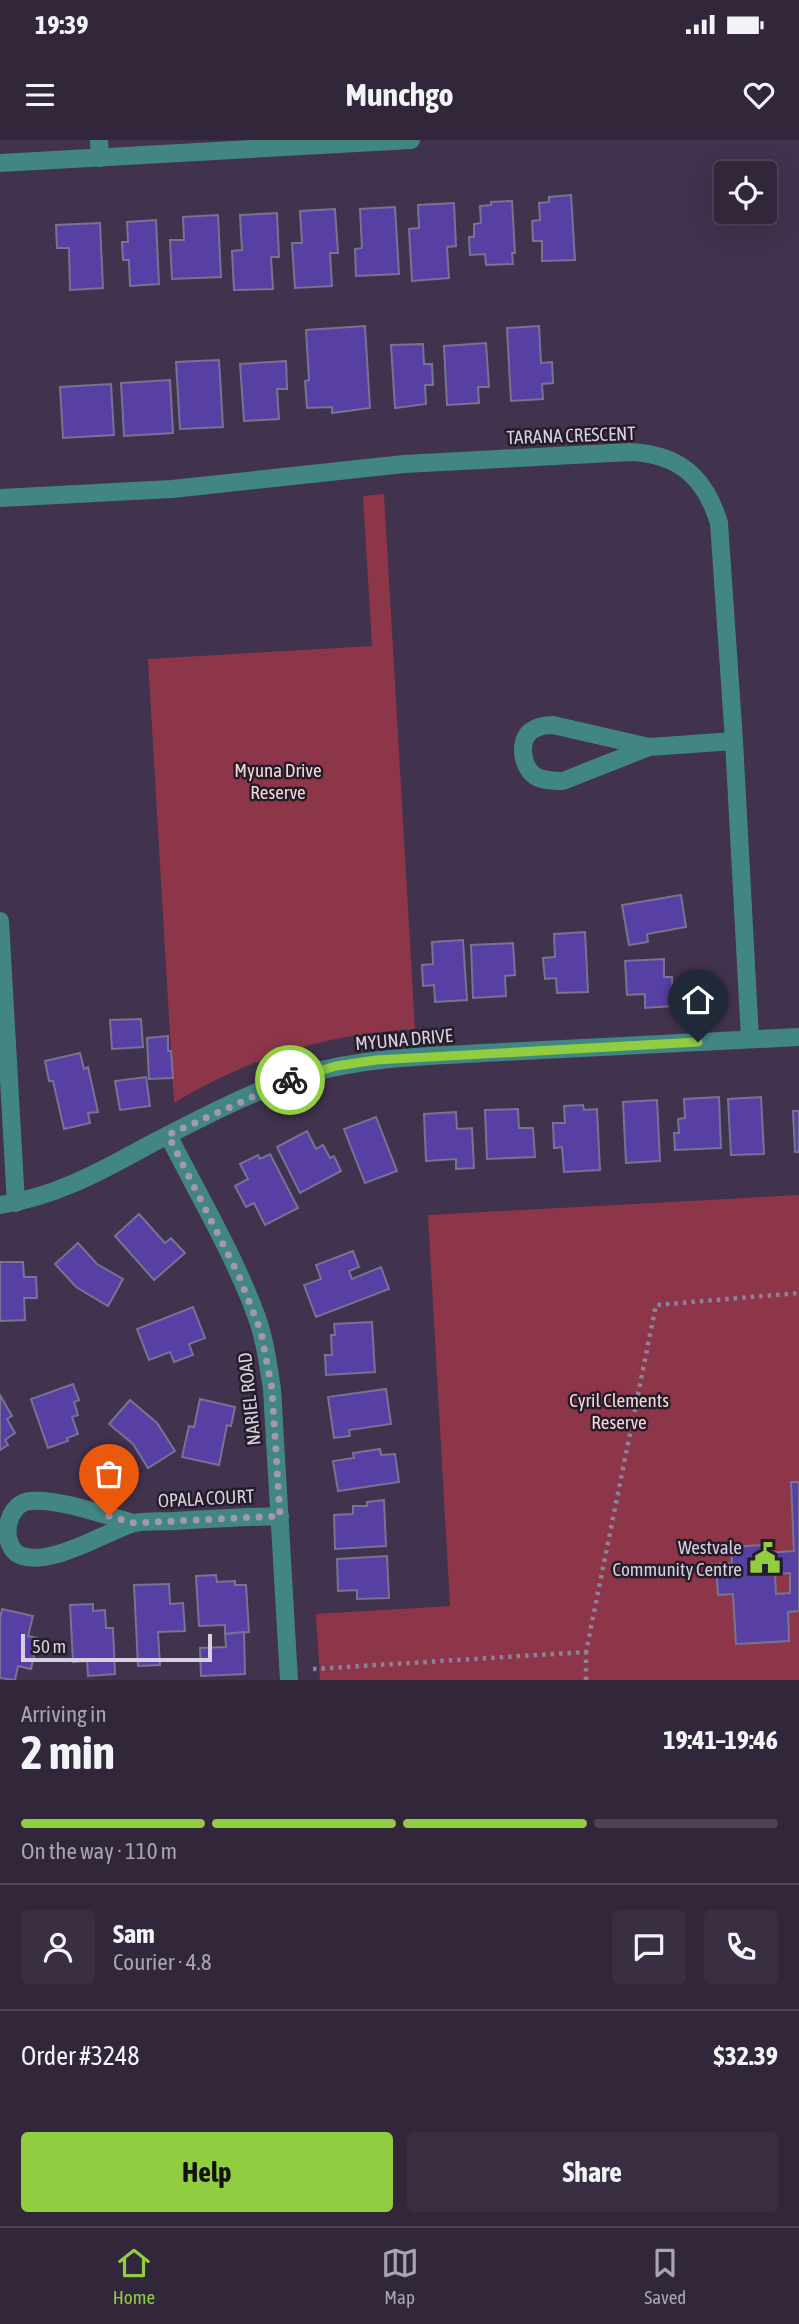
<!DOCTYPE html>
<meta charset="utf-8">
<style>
:root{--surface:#31263a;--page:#392e42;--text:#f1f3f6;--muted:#a8a5af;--line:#4c4354;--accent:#90cd40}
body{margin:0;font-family:"Asap Condensed",sans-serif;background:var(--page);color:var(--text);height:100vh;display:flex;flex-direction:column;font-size:26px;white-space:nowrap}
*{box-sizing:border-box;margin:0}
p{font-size:23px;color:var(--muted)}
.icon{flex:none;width:38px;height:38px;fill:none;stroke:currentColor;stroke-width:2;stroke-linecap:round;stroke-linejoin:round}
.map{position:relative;height:1540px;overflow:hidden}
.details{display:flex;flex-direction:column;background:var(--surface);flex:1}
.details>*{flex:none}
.buttons{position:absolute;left:714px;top:21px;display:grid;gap:14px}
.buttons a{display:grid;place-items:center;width:63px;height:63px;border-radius:7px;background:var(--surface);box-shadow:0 7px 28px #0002,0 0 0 2px var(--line);font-size:35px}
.scale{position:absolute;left:21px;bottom:18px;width:191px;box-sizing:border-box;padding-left:7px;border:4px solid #d8cfe0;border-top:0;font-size:19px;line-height:24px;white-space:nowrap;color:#d8cfe0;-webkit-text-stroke:5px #241d29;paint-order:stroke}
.pin{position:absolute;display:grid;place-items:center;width:60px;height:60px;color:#fff;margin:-72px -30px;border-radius:50% 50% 50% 0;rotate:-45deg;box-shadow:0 0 7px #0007}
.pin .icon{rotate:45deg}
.courier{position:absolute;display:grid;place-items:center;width:70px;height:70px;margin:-35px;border:5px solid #90cd40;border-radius:50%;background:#fff;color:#222;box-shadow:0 2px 9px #0007}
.head em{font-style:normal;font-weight:700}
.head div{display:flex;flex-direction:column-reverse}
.head{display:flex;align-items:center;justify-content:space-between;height:119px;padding:0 21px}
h1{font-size:46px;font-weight:700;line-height:52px}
.bar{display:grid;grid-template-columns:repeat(4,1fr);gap:10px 7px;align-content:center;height:84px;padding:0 21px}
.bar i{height:9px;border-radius:5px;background:var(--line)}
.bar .selected{background:var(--accent)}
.bar p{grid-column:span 4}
.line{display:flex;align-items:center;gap:18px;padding:0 21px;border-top:2px solid var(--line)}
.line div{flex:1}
.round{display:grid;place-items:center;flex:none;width:74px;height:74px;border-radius:7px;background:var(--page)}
.button{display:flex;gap:14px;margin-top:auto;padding:14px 21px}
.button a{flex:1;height:80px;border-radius:7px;background:var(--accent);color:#111;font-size:28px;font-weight:700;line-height:80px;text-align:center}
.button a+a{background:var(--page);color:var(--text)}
.status{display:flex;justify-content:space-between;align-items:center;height:49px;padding:0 35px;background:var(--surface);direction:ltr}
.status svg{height:19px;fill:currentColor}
header{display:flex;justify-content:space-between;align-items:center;height:91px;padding:0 21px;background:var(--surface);font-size:32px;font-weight:700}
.tab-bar{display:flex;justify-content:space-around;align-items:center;height:98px;border-top:2px solid var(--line);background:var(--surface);font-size:19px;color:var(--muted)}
.tab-bar a{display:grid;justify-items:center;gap:4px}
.tab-bar .selected{color:var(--accent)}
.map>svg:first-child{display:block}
.green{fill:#8e3649}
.building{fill:#573fa3;stroke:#767394;stroke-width:2;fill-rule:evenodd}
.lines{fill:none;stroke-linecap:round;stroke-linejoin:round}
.path{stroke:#8e8298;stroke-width:4.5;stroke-dasharray:3.5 5;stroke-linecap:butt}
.minor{stroke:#428682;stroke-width:18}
.done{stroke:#a398ad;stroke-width:7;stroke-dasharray:0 12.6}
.route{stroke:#90cd40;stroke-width:9}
.labels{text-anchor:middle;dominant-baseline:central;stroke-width:5;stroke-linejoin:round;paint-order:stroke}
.street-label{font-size:19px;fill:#d8cfe0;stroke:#241d29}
.park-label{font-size:19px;fill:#f7d6da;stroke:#241d29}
.poi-label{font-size:19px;fill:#d8cfe0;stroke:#241d29;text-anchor:end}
</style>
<div class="status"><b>19:39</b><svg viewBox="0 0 49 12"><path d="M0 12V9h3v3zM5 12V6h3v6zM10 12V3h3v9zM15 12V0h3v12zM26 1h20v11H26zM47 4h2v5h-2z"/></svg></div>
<header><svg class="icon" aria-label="menu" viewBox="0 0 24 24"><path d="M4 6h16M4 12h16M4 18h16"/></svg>Munchgo<svg class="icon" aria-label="heart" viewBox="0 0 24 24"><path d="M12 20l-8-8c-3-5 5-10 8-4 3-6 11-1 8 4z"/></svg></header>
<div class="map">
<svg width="799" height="1540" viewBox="0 0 799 1540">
<rect width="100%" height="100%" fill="#41324d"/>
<!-- green -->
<g class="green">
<path d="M384 354 415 889C325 895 252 916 174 963L148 519 372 506 363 356Z"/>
<path d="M799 1055V1540H320L316 1474 450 1466 428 1075Z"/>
</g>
<!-- building -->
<g class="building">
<path d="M571 55 575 120 542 121V101H533L532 81 540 80 539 63 549 62V57Z"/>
<path d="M512 61 515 113H512L513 124 486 125 485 114 470 115 469 97H474V84L481 83 480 66 491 65V62Z"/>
<path d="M454 63 456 106 447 107 449 138 412 141 409 89 419 88 418 65Z"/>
<path d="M395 67 399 134 356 136 355 109 362 108 360 69Z"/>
<path d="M335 69 338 113H330L332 146 295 148 292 103H302L300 71Z"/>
<path d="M277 73 279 117H271L273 149 234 150 232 111 242 110 240 75Z"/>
<path d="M218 75 221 137 172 139 170 100H184L183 77Z"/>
<path d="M156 80 159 144 130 146 129 120H123L122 102H128L127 82Z"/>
<path d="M100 83 103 148 70 150 69 108H57L56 85Z"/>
<path d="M365 186 370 268 332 273V267L307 268 305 241 309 240 306 190Z"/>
<path d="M539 186 541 223 552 222 553 243 542 244 543 259 511 261 507 188Z"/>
<path d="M486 203 489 247H478L479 263 447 265 444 206Z"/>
<path d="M423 204 424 224H432L433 245H425L426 264 395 268 391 205Z"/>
<path d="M219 220 223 287 180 289 176 222Z"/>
<path d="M286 221 287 249H277L279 279 244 281 240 224Z"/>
<path d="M170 240 173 293 124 296 121 243Z"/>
<path d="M111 244 114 295 63 298 60 247Z"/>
<path d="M681 755 686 787 647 794 648 802 629 805 622 765Z"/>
<path d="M585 792 588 852 557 853 556 838 545 839 543 818 555 817 554 794Z"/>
<path d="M463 800 467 860 435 862 434 845 423 846 422 825 433 824 432 802Z"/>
<path d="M513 803 515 835 505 836 506 856 473 858 471 805Z"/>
<path d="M664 819V837H672L673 866 645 868V854L627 855 625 821Z"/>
<path d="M141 879 143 907 112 909 110 880Z"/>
<path d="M168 896V911H171L173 938 149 939 147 898Z"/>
<path d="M80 913 84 929 88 927 98 972 88 973 90 983 64 989 53 941H49L45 921Z"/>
<path d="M146 937 150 966 120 970 115 941Z"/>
<path d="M719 957 721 1008 675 1010 674 993H679L678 979 685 978 684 959Z"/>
<path d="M761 957 764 1014 731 1015 728 959Z"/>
<path d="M657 960 660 1021 626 1023 623 962Z"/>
<path d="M583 965 584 970 597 969 600 1030 564 1032 562 1007 554 1008 553 983H565L564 966Z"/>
<path d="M518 969 519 988H533L535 1017 487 1019 485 970Z"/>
<path d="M793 971H799V1012H795Z"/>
<path d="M456 972 457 989 472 988 474 1028 456 1029V1019L426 1021 424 974Z"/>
<path d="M376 977 397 1031 365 1043 344 989Z"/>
<path d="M307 991 316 1009 323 1005 330 1018 334 1016 341 1031 300 1053 277 1007Z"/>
<path d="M270 1014 298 1068 265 1085 254 1063 246 1067 235 1046 248 1039 240 1024 258 1015 260 1019Z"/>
<path d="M139 1074 165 1103 171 1098 185 1113 154 1140 115 1096Z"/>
<path d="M78 1103 97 1124 123 1139 108 1166 76 1147 55 1124Z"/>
<path d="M353 1111 359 1127 349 1131 352 1139 381 1127 389 1149 316 1177 304 1145 321 1139 316 1125Z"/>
<path d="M0 1122H23L24 1137H36L37 1158H24L25 1180 0 1181Z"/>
<path d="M193 1167 205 1198 189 1204 193 1215 174 1222 170 1212 149 1220 137 1189Z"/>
<path d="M372 1182 375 1232 326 1235 325 1215H332L331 1195H335L334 1184Z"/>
<path d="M73 1244 79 1260 74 1262 78 1275 72 1277 78 1294 67 1298 68 1301 48 1308 31 1259Z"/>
<path d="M386 1249 391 1284 349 1290 350 1296 334 1298 328 1257Z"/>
<path d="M0 1255 12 1276 7 1279 15 1293 5 1300 8 1305 0 1310Z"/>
<path d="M200 1259 235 1267 231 1286 227 1285 219 1325 182 1317 189 1286 194 1287Z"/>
<path d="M130 1260 157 1283 175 1311 148 1328 133 1304 109 1284Z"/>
<path d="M380 1309 381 1315 395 1314 399 1342 338 1351 333 1321 354 1318 353 1313Z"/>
<path d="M791 1342H799V1471L788 1472 789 1501 736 1504 733 1454 718 1455 716 1424 732 1423 731 1407 766 1405V1413L794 1411ZM790 1433V1453L776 1454 775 1434Z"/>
<path d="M384 1360 386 1406 335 1409 334 1375 353 1374V1366H367V1362Z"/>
<path d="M387 1416 389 1458 357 1459V1450L338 1451 337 1419Z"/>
<path d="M216 1435 217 1442 235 1441V1445H246L249 1492 225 1494V1485L199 1486 196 1436Z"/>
<path d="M169 1444 170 1464 183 1463 185 1491 158 1492 160 1525 138 1526 134 1445Z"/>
<path d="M93 1464V1471L105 1470 106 1488H113L115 1534 88 1536 87 1521 73 1522 70 1465Z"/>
<path d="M2 1469 33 1476 28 1496 38 1498 31 1529 18 1526 15 1540 0 1538V1479Z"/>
<path d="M244 1492 245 1534 201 1536 200 1508 226 1507 225 1494Z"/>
</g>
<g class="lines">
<!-- path -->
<g class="path">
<path d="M313 1529 586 1512 656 1165 799 1153"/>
<path d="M586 1540V1512"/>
</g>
<!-- minor -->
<g class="minor">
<path d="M99 0 100 18"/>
<path d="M0 23 411 0"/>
<path d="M0 358 172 349 404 324 630 312C679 314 705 337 719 383L734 601 750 899"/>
<path d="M649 607 563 641C554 641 543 641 535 636 522 627 518 601 531 591 538 586 544 585 553 585L649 607 734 601"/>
<path d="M0 781 16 1063"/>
<path d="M168 995C198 1054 233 1113 256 1175 265 1199 268 1224 272 1249L289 1540"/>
<path d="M0 1065C54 1057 100 1032 147 1006 197 980 253 950 307 934 369 916 437 916 502 912 601 907 700 902 799 897"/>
<path d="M134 1383C106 1376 58 1358 30 1361 8 1363 0 1398 16 1413 43 1431 104 1393 131 1384 144 1380 160 1382 174 1381 209 1379 244 1377 280 1376"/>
</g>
</g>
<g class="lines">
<!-- done -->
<path class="done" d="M109 1376 134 1383 280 1376 272 1249 261 1192 239 1136 168 995 290 940"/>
<!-- route -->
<path class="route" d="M290 940 336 926 376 920 698 902"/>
</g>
<!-- icons -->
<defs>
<symbol id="civic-bare" viewBox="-9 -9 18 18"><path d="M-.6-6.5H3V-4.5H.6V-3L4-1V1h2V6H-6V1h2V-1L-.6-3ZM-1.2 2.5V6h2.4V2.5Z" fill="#90cd40" stroke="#241d29" stroke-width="2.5" paint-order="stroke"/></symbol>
</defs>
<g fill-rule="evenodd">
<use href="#civic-bare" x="743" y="1396" width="44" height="44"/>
</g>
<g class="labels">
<!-- street labels -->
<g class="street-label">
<text transform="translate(571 295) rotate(-2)">TARANA CRESCENT</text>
<text transform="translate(404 899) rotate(-5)">MYUNA DRIVE</text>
<text transform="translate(249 1259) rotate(-96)">NARIEL ROAD</text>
<text transform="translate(206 1358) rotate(-3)">OPALA COURT</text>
</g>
<!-- park labels -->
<g class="park-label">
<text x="278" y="630">Myuna Drive<tspan x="278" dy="22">Reserve</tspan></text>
<text x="619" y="1260">Cyril Clements<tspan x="619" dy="22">Reserve</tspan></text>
</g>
<!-- poi labels -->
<g class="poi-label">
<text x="742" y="1407">Westvale<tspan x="742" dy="22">Community Centre</tspan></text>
</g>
</g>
</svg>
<div class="buttons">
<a><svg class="icon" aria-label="locate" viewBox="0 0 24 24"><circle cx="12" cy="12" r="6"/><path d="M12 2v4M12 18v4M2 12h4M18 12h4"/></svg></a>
</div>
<div class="scale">50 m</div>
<div class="pin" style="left:109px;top:1376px;background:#ea580c"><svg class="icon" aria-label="bag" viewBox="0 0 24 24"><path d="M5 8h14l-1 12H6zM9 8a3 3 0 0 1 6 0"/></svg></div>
<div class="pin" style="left:698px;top:902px;background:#1f2937"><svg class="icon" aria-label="home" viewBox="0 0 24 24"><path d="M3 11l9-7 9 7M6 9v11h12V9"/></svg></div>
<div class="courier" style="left:290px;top:940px"><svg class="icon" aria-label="bike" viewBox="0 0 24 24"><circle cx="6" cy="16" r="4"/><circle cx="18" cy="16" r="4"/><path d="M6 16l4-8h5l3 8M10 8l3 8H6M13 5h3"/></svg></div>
</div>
<section class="details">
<div class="head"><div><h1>2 min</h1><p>Arriving in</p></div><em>19:41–19:46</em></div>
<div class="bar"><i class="selected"></i><i class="selected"></i><i class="selected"></i><i></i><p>On the way · 110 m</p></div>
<div class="line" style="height:126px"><a class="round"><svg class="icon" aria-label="person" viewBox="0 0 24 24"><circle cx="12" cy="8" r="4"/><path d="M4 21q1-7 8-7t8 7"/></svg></a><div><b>Sam</b><p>Courier · 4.8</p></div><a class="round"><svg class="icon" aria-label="chat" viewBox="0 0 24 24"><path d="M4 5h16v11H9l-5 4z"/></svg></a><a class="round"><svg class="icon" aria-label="phone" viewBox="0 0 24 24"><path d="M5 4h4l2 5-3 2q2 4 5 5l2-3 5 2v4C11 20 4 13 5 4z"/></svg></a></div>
<div class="line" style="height:91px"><div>Order #3248</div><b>$32.39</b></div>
<div class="button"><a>Help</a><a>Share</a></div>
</section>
<nav class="tab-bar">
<a class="selected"><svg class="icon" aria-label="home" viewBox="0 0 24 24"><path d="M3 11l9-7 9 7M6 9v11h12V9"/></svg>Home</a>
<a><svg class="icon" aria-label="map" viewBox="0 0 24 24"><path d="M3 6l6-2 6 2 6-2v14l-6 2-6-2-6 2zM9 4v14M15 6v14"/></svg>Map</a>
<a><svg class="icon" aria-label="saved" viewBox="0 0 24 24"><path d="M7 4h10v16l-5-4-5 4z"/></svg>Saved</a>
</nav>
